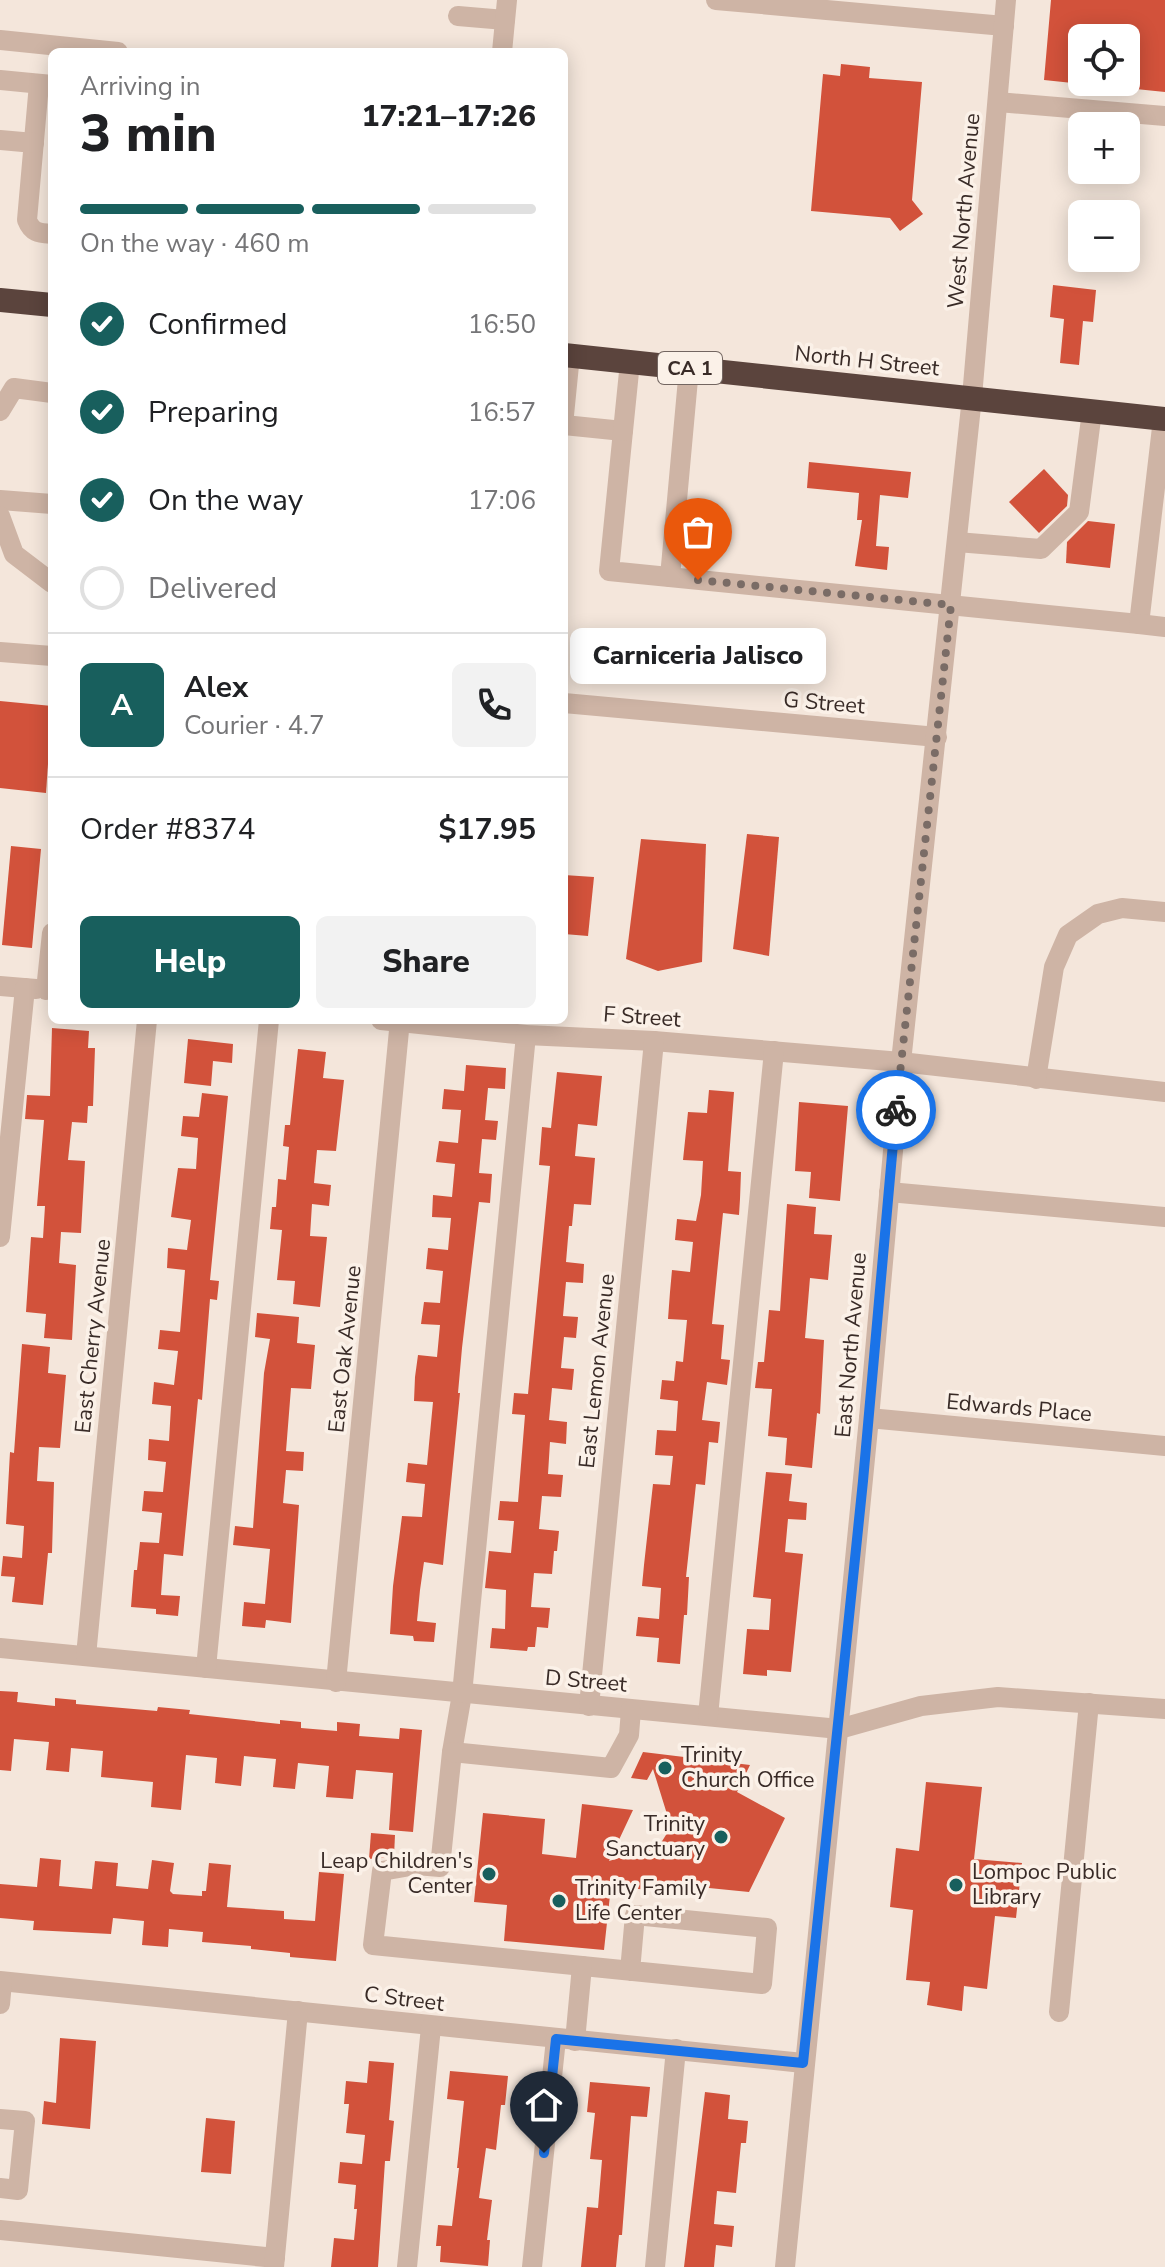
<!DOCTYPE html>
<meta charset="utf-8">
<style>
:root{--surface:#fff;--page:#f2f2f2;--text:#202124;--muted:#757577;--line:#e0e0e0;--accent:#185f5d}
body{margin:0;font-family:"Nunito Sans",sans-serif;background:var(--page);color:var(--text);height:100vh;display:flex;flex-direction:column;font-size:30px;white-space:nowrap}
*{box-sizing:border-box;margin:0}
p{font-size:26px;color:var(--muted)}
.icon{flex:none;width:44px;height:44px;fill:none;stroke:currentColor;stroke-width:2;stroke-linecap:round;stroke-linejoin:round}
.map{position:relative;flex:1;overflow:hidden}
.drawer{position:absolute;left:48px;top:48px;width:520px;height:976px;display:flex;flex-direction:column;background:var(--surface);border-radius:12px;box-shadow:0 4px 20px #0003}
.drawer>*{flex:none}
.buttons{position:absolute;left:1068px;top:24px;display:grid;gap:16px}
.buttons a{display:grid;place-items:center;width:72px;height:72px;border-radius:12px;background:var(--surface);box-shadow:0 4px 20px #0003;font-size:40px}
.pin{position:absolute;display:grid;place-items:center;width:68px;height:68px;color:#fff;margin:-82px -34px;border-radius:50% 50% 50% 0;rotate:-45deg;box-shadow:0 0 8px #0007}
.pin .icon{rotate:45deg}
.courier{position:absolute;display:grid;place-items:center;width:80px;height:80px;margin:-40px;border:6px solid #1a73e8;border-radius:50%;background:#fff;color:#222;box-shadow:0 2px 10px #0007}
.bubble{position:absolute;height:56px;border-radius:12px;background:var(--surface);box-shadow:0 4px 20px #0003;font-size:26px;font-weight:800;line-height:56px;text-align:center}
.overview em{font-style:normal;font-weight:800}
.overview div{display:flex;flex-direction:column-reverse}
.overview{display:flex;align-items:center;justify-content:space-between;height:136px;padding:0 32px}
h1{font-size:52px;font-weight:800;line-height:60px}
.bar{display:grid;grid-template-columns:repeat(4,1fr);gap:12px 8px;align-content:center;height:96px;padding:0 32px}
.bar i{height:10px;border-radius:6px;background:var(--line)}
.bar .selected{background:var(--accent)}
.bar p{grid-column:span 4}
.line{display:flex;align-items:center;gap:20px;padding:0 32px;border-top:2px solid var(--line)}
.line div{flex:1}
.round{display:grid;place-items:center;flex:none;width:84px;height:84px;border-radius:12px;background:var(--page)}
ol{padding:0 32px;list-style:none}
li{display:flex;align-items:center;gap:24px;height:88px}
li p{margin-inline-start:auto}
li .icon{padding:8px;border-radius:50%;background:var(--accent);color:#fff;stroke-width:4}
li:last-child{color:var(--muted)}
li i{width:44px;height:44px;border:4px solid var(--line);border-radius:50%}
.button{display:flex;gap:16px;margin-top:auto;padding:16px 32px}
.button a{flex:1;height:92px;border-radius:12px;background:var(--accent);color:#fff;font-size:32px;font-weight:800;line-height:92px;text-align:center}
.button a+a{background:var(--page);color:var(--text)}
.map>svg:first-child{display:block}
.building{fill:#d2523b}
.lines{fill:none;stroke-linecap:round;stroke-linejoin:round}
.minor{stroke:#ceb4a5;stroke-width:20}
.highway{stroke:#5b443d;stroke-width:24}
.done{stroke:#7a6c66;stroke-width:8;stroke-dasharray:0 14.4}
.route{stroke:#1a73e8;stroke-width:10}
.poi-dot{fill:#185f5d;stroke:#fbf1e8;stroke-width:3}
.labels{text-anchor:middle;dominant-baseline:central;stroke-width:7;stroke-linejoin:round;paint-order:stroke}
.shield{fill:#fbf1e8;stroke:#736661;stroke-width:2}
.shield-label{font-size:20px;font-weight:bold;fill:#392b27}
.street-label{font-size:22px;fill:#392b27;stroke:#fbf1e8}
.poi-label{font-size:22px;fill:#392b27;stroke:#fbf1e8;text-anchor:start}
</style>
<div class="map">
<svg width="1165" height="2267" viewBox="0 0 1165 2267">
<rect width="100%" height="100%" fill="#f4e6db"/>
<!-- building -->
<g class="building">
<path d="M1051 0H1165V92L1126 88V38H1082V84L1044 80Z"/>
<path d="M841 64 870 67 869 78 922 82 912 200 923 214 900 231 890 218 811 211 823 74 840 76Z"/>
<path d="M1053 285 1096 290 1093 322 1083 321 1079 365 1060 363 1064 319 1050 317Z"/>
<path d="M809 462 911 472 908 498 880 495 876 546 889 547 887 570 855 566 862 520H857L859 493 807 488Z"/>
<path d="M1044 469 1068 495 1067 506 1039 533 1009 502Z"/>
<path d="M1088 521 1115 524 1110 568 1066 563 1067 542Z"/>
<path d="M0 701 52 706 46 793 0 788Z"/>
<path d="M747 834 779 837 769 956 733 949Z"/>
<path d="M641 839 706 844 702 962 658 971 626 959Z"/>
<path d="M11 846 41 849 32 948 2 945Z"/>
<path d="M564 875 594 877 588 936 564 934Z"/>
<path d="M52 1028 89 1031 88 1048H95L93 1106H88L87 1123 72 1122 68 1160 85 1161 81 1233 61 1232 59 1263 76 1265 72 1340 44 1338 46 1314 26 1312 31 1237 43 1238 45 1206H37L44 1120 25 1119 27 1095 50 1096Z"/>
<path d="M188 1039 233 1044 232 1063 213 1061 211 1086 184 1083Z"/>
<path d="M298 1049 326 1052 323 1078 344 1080 336 1151 317 1150 314 1183 331 1185 329 1206 312 1204 310 1236 327 1237 320 1307 293 1304 295 1281 277 1280 282 1230 270 1229 272 1207H276L278 1179 286 1180 289 1147 283 1146 285 1125H290Z"/>
<path d="M466 1065 506 1068 505 1089 488 1088 485 1120 498 1121 496 1140 482 1139 479 1173 492 1174 490 1203 479 1202 462 1348 458 1393H460L443 1565 424 1562 420 1590 417 1621 436 1623 434 1642 414 1641 413 1636 390 1634 393 1586 402 1516 422 1517 425 1484 406 1482 408 1463 427 1465 433 1402 414 1401 415 1377 418 1355 437 1357 440 1325 421 1324 424 1302 440 1303 443 1271 426 1269 428 1248 448 1250 451 1218 432 1217 433 1195 452 1197 455 1164 436 1162 439 1141 458 1143 461 1110 442 1109 444 1089 464 1091Z"/>
<path d="M557 1072 602 1076 597 1126 578 1124 575 1156 595 1158 591 1205 574 1204 572 1226H569L566 1262 584 1264 583 1283 566 1282 563 1316 578 1317 576 1338 564 1337 561 1368 574 1369 572 1390 552 1388 549 1420 567 1422 566 1444 550 1442 548 1474 563 1475 561 1497 542 1496 539 1529 559 1531 557 1551H554L552 1574 534 1573 531 1607 550 1608 548 1628 537 1627 535 1647H528L527 1651 490 1648 492 1628 505 1629 506 1590 485 1588 489 1551 511 1553 514 1521 498 1520 500 1501 518 1502 525 1415 512 1414 514 1393 528 1394 550 1166 539 1165 542 1127 551 1128Z"/>
<path d="M709 1090 734 1092 728 1171 741 1172 740 1199 739 1215 723 1213 712 1324 724 1325 721 1359 730 1360 727 1385 707 1382 702 1420 720 1422 718 1443 709 1442 705 1485 696 1484 686 1577H689L687 1615H684L680 1664 657 1662 659 1638 636 1636 638 1617 659 1619 661 1588 642 1586 644 1565 653 1484 670 1485 673 1456 655 1455 657 1430 676 1431 678 1401 660 1399 662 1380 674 1381 676 1361 683 1362 687 1320 668 1319 670 1292 672 1270 690 1272 693 1242 675 1240 677 1219 696 1221 701 1195 703 1161 683 1160 688 1112 707 1113Z"/>
<path d="M202 1093 228 1096 210 1280 219 1281 217 1300 210 1299 202 1400 198 1399 183 1556 164 1554 161 1595 180 1596 178 1616 156 1614V1609L131 1607 134 1570H137L140 1542 159 1543 162 1513 142 1511 144 1491 163 1492 166 1462 148 1460 149 1439 169 1441 171 1406 152 1404 154 1382 174 1385 178 1351 158 1349 160 1330 180 1332 185 1270 167 1268 168 1248 187 1250 191 1220 171 1217 178 1168 196 1169 198 1138 181 1136 183 1116 199 1117Z"/>
<path d="M799 1102 848 1106 840 1201 809 1198 811 1172 795 1171Z"/>
<path d="M787 1204 816 1207 814 1234 832 1235 828 1280 810 1278 805 1338 824 1340 820 1414 817 1413 812 1468 785 1465 787 1438 768 1436 772 1389 755 1388 758 1362H764L769 1310 780 1311Z"/>
<path d="M257 1313 299 1317 297 1343 315 1345 311 1389 291 1388 286 1451 304 1452 303 1471 286 1470 283 1503 299 1505 291 1623 266 1620 265 1628 242 1626 244 1602 265 1604 270 1549 233 1545 235 1526 253 1528 264 1373 270 1339 255 1337Z"/>
<path d="M22 1344 50 1347 48 1373 66 1375 60 1448 39 1447 37 1481 54 1482 52 1553H48L43 1605 12 1602 15 1577 1 1576 3 1556 22 1558 24 1526 6 1524 10 1452 14 1453Z"/>
<path d="M766 1472 792 1474 789 1501 807 1503 806 1520 788 1519 785 1552 803 1554 791 1672 767 1670V1676L743 1674 747 1629 769 1630 771 1599 753 1597Z"/>
<path d="M0 1691 18 1692 17 1702 55 1706V1698L76 1700V1704L157 1711 158 1707 190 1710 189 1714 280 1724V1720L301 1722V1728L337 1731V1722L360 1724 359 1736 399 1739 400 1728 422 1730 413 1832 389 1830 393 1773 356 1770 353 1799 326 1797 329 1766 298 1763 295 1789 273 1787 276 1759 244 1756 241 1786 215 1783 217 1758 186 1755 181 1810 151 1807 153 1782 101 1777 103 1751 71 1748 69 1772 46 1770 49 1742 14 1739 11 1771 0 1770Z"/>
<path d="M643 1752 750 1765 737 1792 785 1818 749 1892 689 1886 684 1894 670 1892 668 1884 648 1890 611 1886 604 1950 504 1941 507 1905 474 1902 483 1813 545 1819 542 1854 576 1858 582 1804 633 1810 609 1861 659 1846 671 1827 653 1769 647 1780 631 1778Z"/>
<path d="M926 1782 982 1787 974 1859 1022 1863 1016 1918 995 1916 987 1989 964 1986 962 2011 927 2005 930 1982 906 1980 913 1910 890 1907 896 1848 919 1851Z"/>
<path d="M371 1833 395 1835 394 1856 369 1859Z"/>
<path d="M40 1858 61 1860 59 1886 92 1889 95 1861 118 1863 116 1886 148 1889 152 1860 174 1863 170 1891 173 1894 202 1896V1891H206L209 1863 231 1865 227 1907 284 1911V1919L315 1921 319 1872 344 1874 336 1961 290 1957V1953L251 1949V1946L202 1942 203 1932 169 1929 168 1947 142 1945 144 1921 113 1918 111 1934 33 1930 34 1921 0 1918V1884L37 1887Z"/>
<path d="M60 2038 96 2041 90 2129 42 2124 44 2101 56 2103Z"/>
<path d="M369 2061 394 2063 389 2120 394 2121 390 2161H385L378 2267H331L334 2238 354 2240 357 2209H354L356 2185 338 2183 340 2162 362 2164 365 2135 346 2133 349 2104H344L346 2081 367 2083Z"/>
<path d="M450 2071 508 2076 505 2105H501L496 2150 486 2148 479 2198 492 2200 487 2240H490L488 2266 440 2262 441 2246H436L438 2225 452 2226 459 2168H457L464 2101 447 2099Z"/>
<path d="M590 2082 650 2087 647 2117 631 2116 622 2235H619L616 2267H581L587 2207 598 2208 602 2160 590 2159 595 2113 587 2112Z"/>
<path d="M705 2092 730 2095 728 2119 748 2121 746 2143H741L736 2193 717 2191 714 2224 734 2226 732 2247 716 2245 714 2267H684Z"/>
<path d="M206 2118 235 2121 231 2174 201 2172Z"/>
</g>
<g class="lines">
<!-- minor -->
<g class="minor">
<path d="M716 0 1004 26"/>
<path d="M458 16 505 20"/>
<path d="M0 40 118 52"/>
<path d="M502 52 507 0"/>
<path d="M0 80 52 85"/>
<path d="M39 84 27 220C32 233 39 233 52 234"/>
<path d="M998 102 1165 116"/>
<path d="M0 140 34 143"/>
<path d="M0 411 14 388 52 393"/>
<path d="M564 415 570 355"/>
<path d="M564 425 623 431 609 571 1139 624 1163 419"/>
<path d="M623 431 630 362"/>
<path d="M0 500 52 504"/>
<path d="M0 516 14 554 52 583"/>
<path d="M957 542 1041 549 1079 512 1092 411"/>
<path d="M670 577 689 368"/>
<path d="M1139 624 1165 627"/>
<path d="M0 652 52 656"/>
<path d="M564 703 937 737"/>
<path d="M0 986 36 989"/>
<path d="M46 990 52 933"/>
<path d="M381 1020 526 1035 654 1041 901 1062 1165 1092"/>
<path d="M526 1035 462 1694 452 1752 440 1867 416 1865 382 1871 373 1945 742 1982 762 1984 767 1928 635 1915 630 1971"/>
<path d="M1036 1079 1054 967 1068 935 1098 914 1122 908 1165 912"/>
<path d="M889 1192 1165 1217"/>
<path d="M0 1237 25 988"/>
<path d="M869 1418 1165 1446"/>
<path d="M0 1648 839 1729 921 1706 998 1697 1165 1709"/>
<path d="M86 1656 147 1020"/>
<path d="M206 1668 269 1020"/>
<path d="M336 1682 400 1020"/>
<path d="M589 1706 654 1041"/>
<path d="M708 1716 774 1051"/>
<path d="M452 1752 611 1768 629 1735 631 1710"/>
<path d="M0 1981 803 2063"/>
<path d="M0 2004 2 1982"/>
<path d="M1059 2012 1089 1703"/>
<path d="M575 2041 582 1966"/>
<path d="M0 2119 25 2121 18 2190 0 2188"/>
<path d="M0 2230 275 2258"/>
<path d="M274 2267 298 2011"/>
<path d="M407 2267 431 2027"/>
<path d="M532 2267 556 2039"/>
<path d="M655 2267 676 2049"/>
<path d="M785 2267 869 1418 901 1062 972 397 1006 0"/>
</g>
<!-- highway -->
<g class="highway">
<path d="M0 300 52 305"/>
<path d="M564 355 1165 419"/>
</g>
</g>
<g class="lines">
<!-- done -->
<path class="done" d="M698 580 951 605 896 1110"/>
<!-- route -->
<path class="route" d="M544 2153 556 2039 803 2063 863 1481 896 1110"/>
</g>
<!-- markers -->
<g class="poi-dot">
<circle cx="665" cy="1768" r="8"/>
<circle cx="721" cy="1837" r="8"/>
<circle cx="489" cy="1874" r="8"/>
<circle cx="956" cy="1885" r="8"/>
<circle cx="559" cy="1901" r="8"/>
</g>
<g class="labels">
<!-- shield labels -->
<rect class="shield" x="658" y="352" width="64" height="32" rx="6"/>
<g class="shield-label">
<text x="690" y="368">CA 1</text>
</g>
<!-- street labels -->
<g class="street-label">
<text transform="translate(964 211) rotate(-85)">West North Avenue</text>
<text transform="translate(867 361) rotate(6)">North H Street</text>
<text transform="translate(824 703) rotate(5)">G Street</text>
<text transform="translate(642 1017) rotate(4)">F Street</text>
<text transform="translate(93 1336) rotate(-84)">East Cherry Avenue</text>
<text transform="translate(851 1345) rotate(-85)">East North Avenue</text>
<text transform="translate(345 1349) rotate(-84)">East Oak Avenue</text>
<text transform="translate(597 1371) rotate(-84)">East Lemon Avenue</text>
<text transform="translate(1019 1408) rotate(5)">Edwards Place</text>
<text transform="translate(586 1681) rotate(5)">D Street</text>
<text transform="translate(404 1999) rotate(7)">C Street</text>
</g>
<!-- poi labels -->
<g class="poi-label">
<text x="681" y="1755">Trinity<tspan x="681" dy="25">Church Office</tspan></text>
<text x="705" y="1824" text-anchor="end">Trinity<tspan x="705" dy="25">Sanctuary</tspan></text>
<text x="473" y="1861" text-anchor="end">Leap Children's<tspan x="473" dy="25">Center</tspan></text>
<text x="972" y="1872">Lompoc Public<tspan x="972" dy="25">Library</tspan></text>
<text x="575" y="1888">Trinity Family<tspan x="575" dy="25">Life Center</tspan></text>
</g>
</g>
</svg>
<div class="buttons">
<a><svg class="icon" aria-label="locate" viewBox="0 0 24 24"><circle cx="12" cy="12" r="6"/><path d="M12 2v4M12 18v4M2 12h4M18 12h4"/></svg></a>
<a>+</a>
<a>−</a>
</div>
<div class="pin" style="left:698px;top:580px;background:#ea580c"><svg class="icon" aria-label="bag" viewBox="0 0 24 24"><path d="M5 8h14l-1 12H6zM9 8a3 3 0 0 1 6 0"/></svg></div>
<div class="pin" style="left:544px;top:2153px;background:#1f2937"><svg class="icon" aria-label="home" viewBox="0 0 24 24"><path d="M3 11l9-7 9 7M6 9v11h12V9"/></svg></div>
<div class="courier" style="left:896px;top:1110px"><svg class="icon" aria-label="bike" viewBox="0 0 24 24"><circle cx="6" cy="16" r="4"/><circle cx="18" cy="16" r="4"/><path d="M6 16l4-8h5l3 8M10 8l3 8H6M13 5h3"/></svg></div>
<div class="bubble" style="left:570px;top:628px;width:256px">Carniceria Jalisco</div>
<section class="drawer">
<div class="overview"><div><h1>3 min</h1><p>Arriving in</p></div><em>17:21–17:26</em></div>
<div class="bar"><i class="selected"></i><i class="selected"></i><i class="selected"></i><i></i><p>On the way · 460 m</p></div>
<ol>
<li><svg class="icon" aria-label="check" viewBox="0 0 24 24"><path d="M5 12l5 5 9-10"/></svg>Confirmed<p>16:50</p></li>
<li><svg class="icon" aria-label="check" viewBox="0 0 24 24"><path d="M5 12l5 5 9-10"/></svg>Preparing<p>16:57</p></li>
<li><svg class="icon" aria-label="check" viewBox="0 0 24 24"><path d="M5 12l5 5 9-10"/></svg>On the way<p>17:06</p></li>
<li><i></i>Delivered</li>
</ol>
<div class="line" style="height:144px"><b class="round" style="background:var(--accent);color:#fff">A</b><div><b>Alex</b><p>Courier · 4.7</p></div><a class="round"><svg class="icon" aria-label="phone" viewBox="0 0 24 24"><path d="M5 4h4l2 5-3 2q2 4 5 5l2-3 5 2v4C11 20 4 13 5 4z"/></svg></a></div>
<div class="line" style="height:104px"><div>Order #8374</div><b>$17.95</b></div>
<div class="button"><a>Help</a><a>Share</a></div>
</section>
</div>
